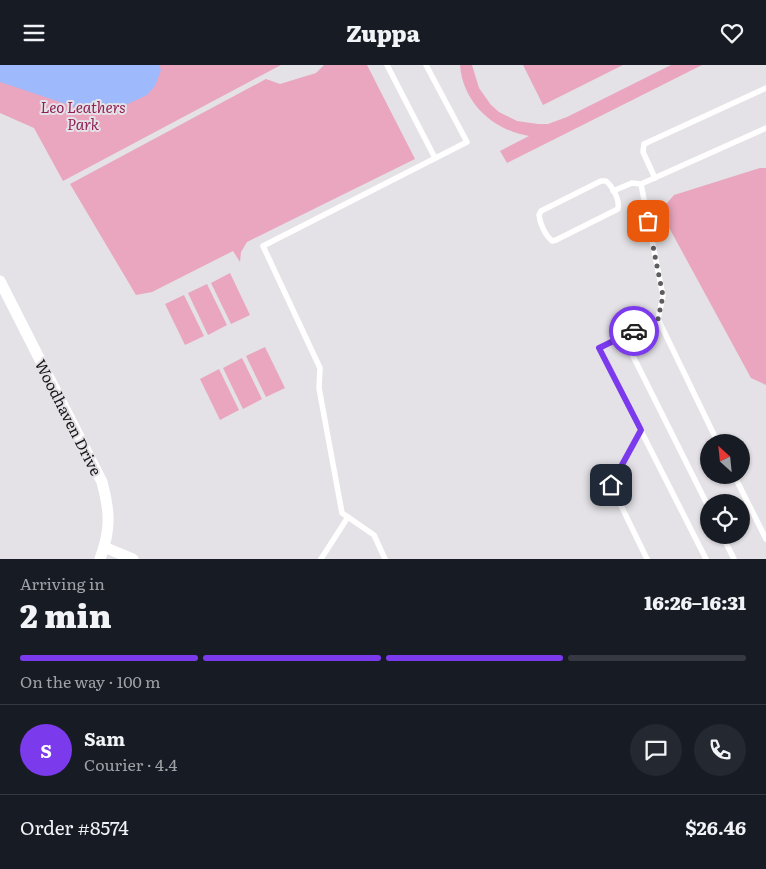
<!DOCTYPE html>
<meta charset="utf-8">
<style>
:root{--surface:#171b24;--page:#242831;--text:#f1f3f6;--muted:#9ea1a6;--line:#363941;--accent:#7c3aed}
body{margin:0;font-family:Literata,serif;background:var(--page);color:var(--text);height:100vh;display:flex;flex-direction:column;font-size:19px;white-space:nowrap}
*{box-sizing:border-box;margin:0}
p{font-size:16px;color:var(--muted)}
.icon{flex:none;width:28px;height:28px;fill:none;stroke:currentColor;stroke-width:2;stroke-linecap:round;stroke-linejoin:round}
.map{position:relative;height:494px;overflow:hidden}
.side{display:flex;flex-direction:column;background:var(--surface);flex:1}
.side>*{flex:none}
.needle{width:32px;rotate:333deg}
.fabs{position:absolute;left:700px;top:369px;display:grid;gap:10px}
.fabs a{display:grid;place-items:center;width:50px;height:50px;border-radius:50%;background:var(--surface);box-shadow:0 1px 4px #0004;font-size:25px}
.pin{position:absolute;display:grid;place-items:center;width:42px;height:42px;color:#fff;margin:-21px;border-radius:10px;box-shadow:0 2px 8px #0006}
.courier{position:absolute;display:grid;place-items:center;width:50px;height:50px;margin:-25px;border:4px solid #7c3aed;border-radius:50%;background:#fff;color:#222;box-shadow:0 1px 6px #0007}
.headline em{font-style:normal;font-weight:800}
.headline div{display:flex;flex-direction:column-reverse}
.headline{display:flex;align-items:center;justify-content:space-between;height:85px;padding:0 20px}
h1{font-size:32px;font-weight:800;line-height:38px}
.bar{display:grid;grid-template-columns:repeat(4,1fr);gap:8px 5px;align-content:center;height:60px;padding:0 20px}
.bar i{height:6px;border-radius:4px;background:var(--line)}
.bar .on{background:var(--accent)}
.bar p{grid-column:span 4}
.line{display:flex;align-items:center;gap:12px;padding:0 20px;border-top:1px solid var(--line)}
.line div{flex:1}
.round{display:grid;place-items:center;flex:none;width:52px;height:52px;border-radius:26px;background:var(--page)}
header{display:flex;justify-content:space-between;align-items:center;height:65px;padding:0 20px;background:var(--surface);font-size:22px;font-weight:800}
.map>svg:first-child{display:block}
.green{fill:#e9a6be}
.water{fill:#9ebafd}
.lines{fill:none;stroke-linecap:round;stroke-linejoin:round}
.lane{stroke:#fff;stroke-width:5.5}
.street{stroke:#fff;stroke-width:11}
.done{stroke:#5d5c5f;stroke-width:5;stroke-dasharray:0 9}
.route{stroke:#7c3aed;stroke-width:6}
.labels{text-anchor:middle;dominant-baseline:central;stroke-width:4;stroke-linejoin:round;paint-order:stroke}
.park-label{font-size:15px;font-style:italic;fill:#901f56;stroke:#e4e2e6}
.street-label{font-size:15px;fill:#151416;stroke:#e4e2e6}
</style>
<header><svg class="icon" aria-label="menu" viewBox="0 0 24 24"><path d="M4 6h16M4 12h16M4 18h16"/></svg>Zuppa<svg class="icon" aria-label="heart" viewBox="0 0 24 24"><path d="M12 20l-8-8c-3-5 5-10 8-4 3-6 11-1 8 4z"/></svg></header>
<div class="map">
<svg width="766" height="494" viewBox="0 0 766 494">
<rect width="100%" height="100%" fill="#e4e2e6"/>
<!-- green -->
<g class="green">
<path d="M0 0H281L63 116 34 63 0 48Z"/>
<path d="M324 0H367L415 94 247 177 241 187 240 197 233 186 152 227 136 230 70 119 266 14 280 19 316 8Z"/>
<path d="M460 0H472L479 23 491 40 499 47 517 56 538 59H548L567 52 671 0H702L507 98 500 86 529 71C493 65 463 38 460 0Z"/>
<path d="M523 0H623L543 40Z"/>
<path d="M760 103H766V320L751 313 660 146 674 130Z"/>
<path d="M230 208 250 250 231 259 211 218Z"/>
<path d="M207 219 227 260 208 270 188 228Z"/>
<path d="M184 230 204 271 185 280 165 239Z"/>
<path d="M265 282 285 323 266 332 246 291Z"/>
<path d="M242 293 262 334 243 344 223 303Z"/>
<path d="M219 304 239 345 220 355 200 314Z"/>
</g>
<!-- water -->
<path class="water" d="M0 0H159L161 5 155 21 147 30 117 44 90 47 0 17Z"/>
<g class="lines">
<!-- lane -->
<g class="lane">
<path d="M387 0 435 93"/>
<path d="M655 113 643 87 644 79 766 23"/>
<path d="M601 116H606C613 122 620 135 618 144L556 175 552 176C545 170 540 159 539 150L541 146Z"/>
<path d="M641 119 663 231 658 254 718 378"/>
<path d="M613 126 632 118 641 119 766 63"/>
<path d="M658 254 599 283 706 494"/>
<path d="M623 271 709 443"/>
<path d="M641 365 611 420 647 494"/>
<path d="M734 410 766 474"/>
<path d="M722 470 734 494"/>
<path d="M321 494 348 452"/>
<path d="M385 494 374 470 342 448 319 323 320 303 263 181 467 77 426 0"/>
</g>
<!-- street -->
<g class="street">
<path d="M0 216 102 417C110 447 111 464 100 494"/>
<path d="M104 482 133 494"/>
</g>
</g>
<g class="lines">
<!-- done -->
<path class="done" d="M634 266 658 254 663 231 648 156"/>
<!-- route -->
<path class="route" d="M611 420 641 365 599 283 634 266"/>
</g>
<g class="labels">
<!-- park labels -->
<g class="park-label">
<text x="83" y="41">Leo Leathers<tspan x="83" dy="17">Park</tspan></text>
</g>
<!-- street labels -->
<g class="street-label">
<text transform="translate(69 352) rotate(63)">Woodhaven Drive</text>
</g>
</g>
</svg>
<div class="fabs">
<a><svg class="needle" viewBox="-14 -14 28 28"><path d="M0-13l5 13h-10z" fill="#e53935"/><path d="M0 13l5-13h-10z" fill="#9ea1a6"/></svg></a>
<a><svg class="icon" aria-label="locate" viewBox="0 0 24 24"><circle cx="12" cy="12" r="6"/><path d="M12 2v4M12 18v4M2 12h4M18 12h4"/></svg></a>
</div>
<div class="pin" style="left:648px;top:156px;background:#ea580c"><svg class="icon" aria-label="bag" viewBox="0 0 24 24"><path d="M5 8h14l-1 12H6zM9 8a3 3 0 0 1 6 0"/></svg></div>
<div class="pin" style="left:611px;top:420px;background:#1f2937"><svg class="icon" aria-label="home" viewBox="0 0 24 24"><path d="M3 11l9-7 9 7M6 9v11h12V9"/></svg></div>
<div class="courier" style="left:634px;top:266px"><svg class="icon" aria-label="car" viewBox="0 0 24 24"><path d="M5 17H2v-5l4-1 3-4h7l3 4 3 1v5h-3M9 17h6M6 11h13"/><circle cx="7" cy="17" r="2"/><circle cx="17" cy="17" r="2"/></svg></div>
</div>
<section class="side">
<div class="headline"><div><h1>2 min</h1><p>Arriving in</p></div><em>16:26–16:31</em></div>
<div class="bar"><i class="on"></i><i class="on"></i><i class="on"></i><i></i><p>On the way · 100 m</p></div>
<div class="line" style="height:90px"><b class="round" style="background:var(--accent);color:#fff">S</b><div><b>Sam</b><p>Courier · 4.4</p></div><a class="round"><svg class="icon" aria-label="chat" viewBox="0 0 24 24"><path d="M4 5h16v11H9l-5 4z"/></svg></a><a class="round"><svg class="icon" aria-label="phone" viewBox="0 0 24 24"><path d="M5 4h4l2 5-3 2q2 4 5 5l2-3 5 2v4C11 20 4 13 5 4z"/></svg></a></div>
<div class="line" style="height:65px"><div>Order #8574</div><b>$26.46</b></div>
</section>
